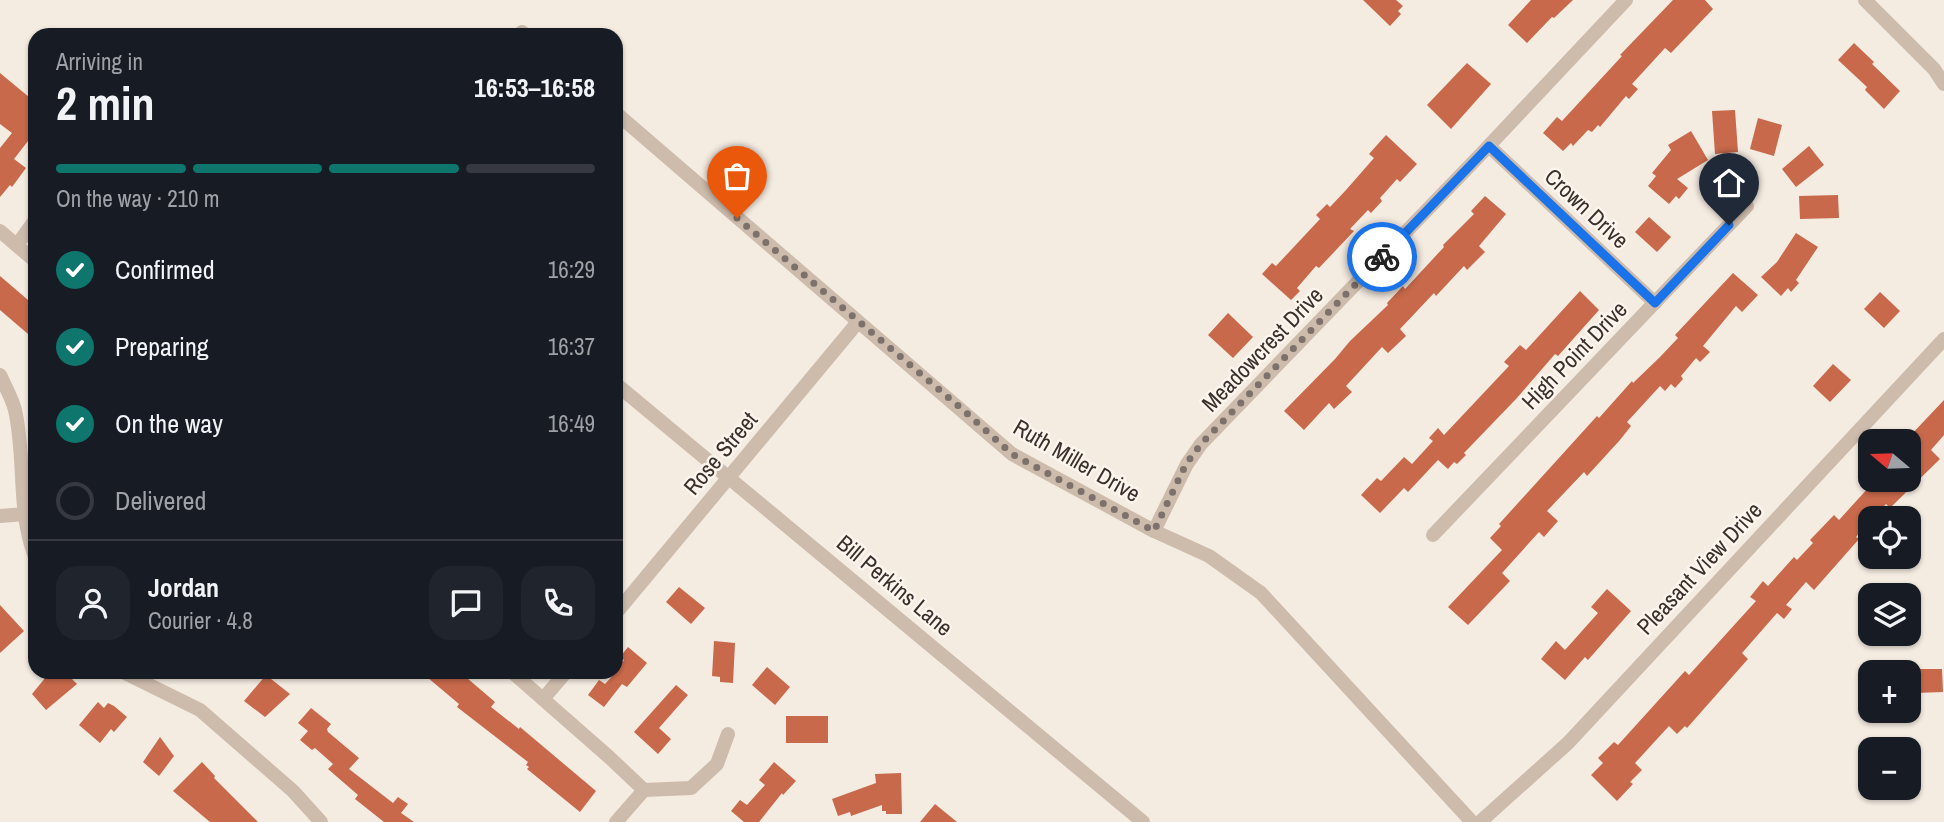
<!DOCTYPE html>
<meta charset="utf-8">
<style>
:root{--surface:#171b24;--page:#20242c;--text:#f1f3f6;--muted:#9ea1a6;--line:#363941;--accent:#0f766e}
body{margin:0;font-family:"Archivo Narrow",sans-serif;background:var(--page);color:var(--text);height:100vh;display:flex;flex-direction:column;font-size:26px;white-space:nowrap}
*{box-sizing:border-box;margin:0}
p{font-size:23px;color:var(--muted)}
.icon{flex:none;width:38px;height:38px;fill:none;stroke:currentColor;stroke-width:2;stroke-linecap:round;stroke-linejoin:round}
.map{position:relative;flex:1;overflow:hidden}
.panel{position:absolute;left:28px;top:28px;width:595px;height:651px;display:flex;flex-direction:column;background:var(--surface);border-radius:21px;box-shadow:0 2px 5px #0004}
.panel>*{flex:none}
.needle{width:46px;rotate:289deg}
.tools{position:absolute;left:1858px;top:429px;display:grid;gap:14px}
.tools a{display:grid;place-items:center;width:63px;height:63px;border-radius:14px;background:var(--surface);box-shadow:0 2px 5px #0004;font-size:35px}
.pin{position:absolute;display:grid;place-items:center;width:60px;height:60px;color:#fff;margin:-72px -30px;border-radius:50% 50% 50% 0;rotate:-45deg;box-shadow:0 0 7px #0007}
.pin .icon{rotate:45deg}
.courier{position:absolute;display:grid;place-items:center;width:70px;height:70px;margin:-35px;border:5px solid #1a73e8;border-radius:50%;background:#fff;color:#222;box-shadow:0 2px 9px #0007}
.headline em{font-style:normal;font-weight:700}
.headline div{display:flex;flex-direction:column-reverse}
.headline{display:flex;align-items:center;justify-content:space-between;height:119px;padding:0 28px}
h1{font-size:46px;font-weight:700;line-height:52px}
.bar{display:grid;grid-template-columns:repeat(4,1fr);gap:10px 7px;align-content:center;height:84px;padding:0 28px}
.bar i{height:9px;border-radius:5px;background:var(--line)}
.bar .active{background:var(--accent)}
.bar p{grid-column:span 4}
.line{display:flex;align-items:center;gap:18px;padding:0 28px;border-top:2px solid var(--line)}
.line div{flex:1}
.round{display:grid;place-items:center;flex:none;width:74px;height:74px;border-radius:21px;background:var(--page)}
ol{padding:0 28px;list-style:none}
li{display:flex;align-items:center;gap:21px;height:77px}
li p{margin-inline-start:auto}
li .icon{padding:7px;border-radius:50%;background:var(--accent);color:#fff;stroke-width:4}
li:last-child{color:var(--muted)}
li i{width:38px;height:38px;border:4px solid var(--line);border-radius:50%}
.map>svg:first-child{display:block}
.building{fill:#c8694b}
.lines{fill:none;stroke-linecap:round;stroke-linejoin:round}
.minor{stroke:#cdbbac;stroke-width:14}
.done{stroke:#7c716b;stroke-width:7;stroke-dasharray:0 12.6}
.route{stroke:#1a73e8;stroke-width:9}
.labels{text-anchor:middle;dominant-baseline:central;stroke-width:5;stroke-linejoin:round;paint-order:stroke}
.street-label{font-size:23px;fill:#3b302b;stroke:#fbf5ee}
</style>
<div class="map">
<svg width="1944" height="822" viewBox="0 0 1944 822">
<rect width="100%" height="100%" fill="#f4ebe1"/>
<!-- building -->
<g class="building">
<path d="M1363 0H1396L1403 6 1398 11 1401 14 1390 26Z"/>
<path d="M1531 0H1573L1554 18 1552 17 1527 43 1508 25Z"/>
<path d="M1673 0H1705L1713 9 1671 53 1665 48 1632 84 1638 89 1629 99 1626 96 1600 127 1598 125 1592 132 1588 130 1573 146 1571 143 1563 151 1543 133 1557 117 1562 121 1622 56 1620 55Z"/>
<path d="M1854 43 1874 62 1872 64 1900 91 1884 109 1865 90 1867 87 1838 60Z"/>
<path d="M1467 63 1491 84 1451 129 1427 105Z"/>
<path d="M0 73 35 102V132L14 159 26 168 12 187 10 185 0 197V148L12 133 0 124Z"/>
<path d="M1735 110 1738 152 1715 154 1712 111Z"/>
<path d="M1758 118 1782 125 1774 156 1750 149Z"/>
<path d="M1691 131 1708 160 1677 179 1688 188 1679 199 1676 196 1669 204 1648 186 1656 176 1652 173 1671 150 1668 145Z"/>
<path d="M1386 135 1417 164 1400 182 1397 179 1380 198 1382 201 1371 213 1368 210 1350 229 1354 231 1319 268 1316 266 1297 288 1300 291 1291 300 1262 274 1272 263 1276 266 1320 219 1316 215 1327 204 1330 207 1346 190 1374 158 1369 154Z"/>
<path d="M1809 146 1824 165 1796 187 1782 169Z"/>
<path d="M1838 195 1839 218 1800 219 1799 196Z"/>
<path d="M1485 196 1506 214 1479 246 1485 252 1467 270 1464 266 1436 296 1434 293 1400 329 1406 336 1388 353 1382 347 1346 386 1352 392 1334 409 1329 403 1304 430 1284 411 1335 359 1350 341 1388 305 1387 303 1403 286 1405 289 1444 247 1443 245 1474 214 1471 211Z"/>
<path d="M1649 217 1671 237 1657 252 1635 232Z"/>
<path d="M1796 233 1818 247 1796 280 1799 283 1791 292 1788 288 1781 296 1761 277 1777 262Z"/>
<path d="M1733 273 1758 295 1742 312 1736 306 1703 346 1710 352 1700 362 1696 358 1681 376 1683 379 1675 388 1671 384 1665 391 1660 386 1627 422 1631 426 1620 440 1587 476 1584 472 1547 511 1558 521 1544 537 1539 532 1502 573 1510 581 1468 625 1448 607 1502 550 1490 538 1501 526 1499 524 1597 416 1599 418 1632 381 1633 383 1660 357 1678 338 1675 335Z"/>
<path d="M0 276 35 306V340L0 310Z"/>
<path d="M1580 291 1599 310 1558 356 1555 354 1516 399 1464 453 1466 455 1457 464 1454 462 1448 469 1438 460 1408 492 1404 488 1380 513 1361 495 1377 478 1381 481 1404 457 1412 464 1433 441 1429 438 1438 428 1444 435 1509 366 1504 362 1520 345 1526 350Z"/>
<path d="M1880 292 1900 311 1884 328 1864 309Z"/>
<path d="M1228 313 1253 337 1233 358 1208 335Z"/>
<path d="M1833 364 1851 380 1830 402 1813 386Z"/>
<path d="M1944 400V435L1931 450 1940 459 1890 508 1886 504 1873 518H1871L1856 537 1859 539 1814 590 1806 582 1786 605 1792 609 1784 619 1777 613 1742 653 1748 659 1687 728 1685 726 1677 734 1669 726 1635 763 1642 770 1630 782 1633 784 1617 801 1591 775 1603 763 1598 758 1614 742 1618 745 1685 671 1689 675 1756 601 1750 597 1763 581 1768 586 1794 557 1797 560 1813 543 1810 540 1834 515 1839 520 1869 487 1861 480H1909V437Z"/>
<path d="M679 587 705 608 691 624 666 602Z"/>
<path d="M1607 589 1631 611 1588 660 1585 657 1565 680 1541 659 1556 641 1565 650 1598 613 1591 607Z"/>
<path d="M0 605 24 631 0 653Z"/>
<path d="M714 641 735 643 733 683 720 682V677L712 676Z"/>
<path d="M628 647 647 663 627 687 622 684 604 707 588 695 599 680 605 684 616 672 624 660 620 657Z"/>
<path d="M767 667 790 687 775 705 752 685Z"/>
<path d="M1915 669H1942L1943 692 1916 693Z"/>
<path d="M50 672H65L77 684 46 710 32 694Z"/>
<path d="M421 672H460L495 702 491 707 519 729 520 727 596 791 580 812 527 769 529 767 526 765 528 762 457 707 459 704Z"/>
<path d="M266 675 290 694 265 717 244 701Z"/>
<path d="M676 685 688 695 659 728 671 739 658 754 634 732Z"/>
<path d="M98 702 104 708 108 703 114 706 127 717 114 732 111 729 100 743 79 725Z"/>
<path d="M311 708 331 724 327 729 328 732 359 758 349 769 393 803 398 797 408 804 401 813 414 822H384L355 799 358 795 328 769 333 764 315 748 312 750 300 740 308 731 298 723Z"/>
<rect x="786" y="716" width="42" height="27"/>
<path d="M160 737 174 756 159 776 143 762Z"/>
<path d="M202 762 215 776 214 778 258 822H210L173 791Z"/>
<path d="M774 762 796 781 783 795 782 793 759 822H744L731 811 740 800 747 805 765 785 759 780Z"/>
<path d="M901 773 902 814H886V811H882V805L851 816 850 812 838 816 832 799 876 783 875 774Z"/>
<path d="M935 804 957 822H920Z"/>
</g>
<g class="lines">
<!-- minor -->
<g class="minor">
<path d="M1865 0 1934 69 1944 84"/>
<path d="M522 32 526 35"/>
<path d="M616 113 1012 454 1154 531 1209 556 1261 593 1472 822"/>
<path d="M1489 146 1655 303"/>
<path d="M0 231 35 261"/>
<path d="M17 245 35 220"/>
<path d="M0 375C5 386 12 398 15 410 26 458 17 510 35 557"/>
<path d="M616 384 1143 822"/>
<path d="M0 516 25 514"/>
<path d="M1154 531 1187 464 1201 444 1482 153 1626 0"/>
<path d="M1433 535 1747 206"/>
<path d="M616 613 858 322"/>
<path d="M123 672 200 710 293 791 321 822"/>
<path d="M512 672 609 757 644 790 691 788 717 764 728 734"/>
<path d="M543 699 566 672"/>
<path d="M616 822 644 790"/>
<path d="M1480 822 1568 743 1944 339"/>
</g>
</g>
<g class="lines">
<!-- done -->
<path class="done" d="M737 218 962 409 1012 454 1154 531 1186 464 1201 444 1382 257"/>
<!-- route -->
<path class="route" d="M1382 257 1489 146 1655 303 1729 225"/>
</g>
<g class="labels">
<!-- street labels -->
<g class="street-label">
<text transform="translate(1587 208) rotate(43)">Crown Drive</text>
<text transform="translate(1262 349) rotate(-46)">Meadowcrest Drive</text>
<text transform="translate(1574 355) rotate(-46)">High Point Drive</text>
<text transform="translate(720 453) rotate(-50)">Rose Street</text>
<text transform="translate(1077 460) rotate(30)">Ruth Miller Drive</text>
<text transform="translate(1699 568) rotate(-47)">Pleasant View Drive</text>
<text transform="translate(895 585) rotate(40)">Bill Perkins Lane</text>
</g>
</g>
</svg>
<div class="tools">
<a><svg class="needle" viewBox="-14 -14 28 28"><path d="M0-13l5 13h-10z" fill="#e53935"/><path d="M0 13l5-13h-10z" fill="#9ea1a6"/></svg></a>
<a><svg class="icon" aria-label="locate" viewBox="0 0 24 24"><circle cx="12" cy="12" r="6"/><path d="M12 2v4M12 18v4M2 12h4M18 12h4"/></svg></a>
<a><svg class="icon" aria-label="layers" viewBox="0 0 24 24"><path d="M12 4l9 5-9 5-9-5zM3 14l9 5 9-5"/></svg></a>
<a>+</a>
<a>−</a>
</div>
<div class="pin" style="left:737px;top:218px;background:#ea580c"><svg class="icon" aria-label="bag" viewBox="0 0 24 24"><path d="M5 8h14l-1 12H6zM9 8a3 3 0 0 1 6 0"/></svg></div>
<div class="pin" style="left:1729px;top:225px;background:#1f2937"><svg class="icon" aria-label="home" viewBox="0 0 24 24"><path d="M3 11l9-7 9 7M6 9v11h12V9"/></svg></div>
<div class="courier" style="left:1382px;top:257px"><svg class="icon" aria-label="bike" viewBox="0 0 24 24"><circle cx="6" cy="16" r="4"/><circle cx="18" cy="16" r="4"/><path d="M6 16l4-8h5l3 8M10 8l3 8H6M13 5h3"/></svg></div>
<section class="panel">
<div class="headline"><div><h1>2 min</h1><p>Arriving in</p></div><em>16:53–16:58</em></div>
<div class="bar"><i class="active"></i><i class="active"></i><i class="active"></i><i></i><p>On the way · 210 m</p></div>
<ol>
<li><svg class="icon" aria-label="check" viewBox="0 0 24 24"><path d="M5 12l5 5 9-10"/></svg>Confirmed<p>16:29</p></li>
<li><svg class="icon" aria-label="check" viewBox="0 0 24 24"><path d="M5 12l5 5 9-10"/></svg>Preparing<p>16:37</p></li>
<li><svg class="icon" aria-label="check" viewBox="0 0 24 24"><path d="M5 12l5 5 9-10"/></svg>On the way<p>16:49</p></li>
<li><i></i>Delivered</li>
</ol>
<div class="line" style="height:126px"><a class="round"><svg class="icon" aria-label="person" viewBox="0 0 24 24"><circle cx="12" cy="8" r="4"/><path d="M4 21q1-7 8-7t8 7"/></svg></a><div><b>Jordan</b><p>Courier · 4.8</p></div><a class="round"><svg class="icon" aria-label="chat" viewBox="0 0 24 24"><path d="M4 5h16v11H9l-5 4z"/></svg></a><a class="round"><svg class="icon" aria-label="phone" viewBox="0 0 24 24"><path d="M5 4h4l2 5-3 2q2 4 5 5l2-3 5 2v4C11 20 4 13 5 4z"/></svg></a></div>
</section>
</div>
